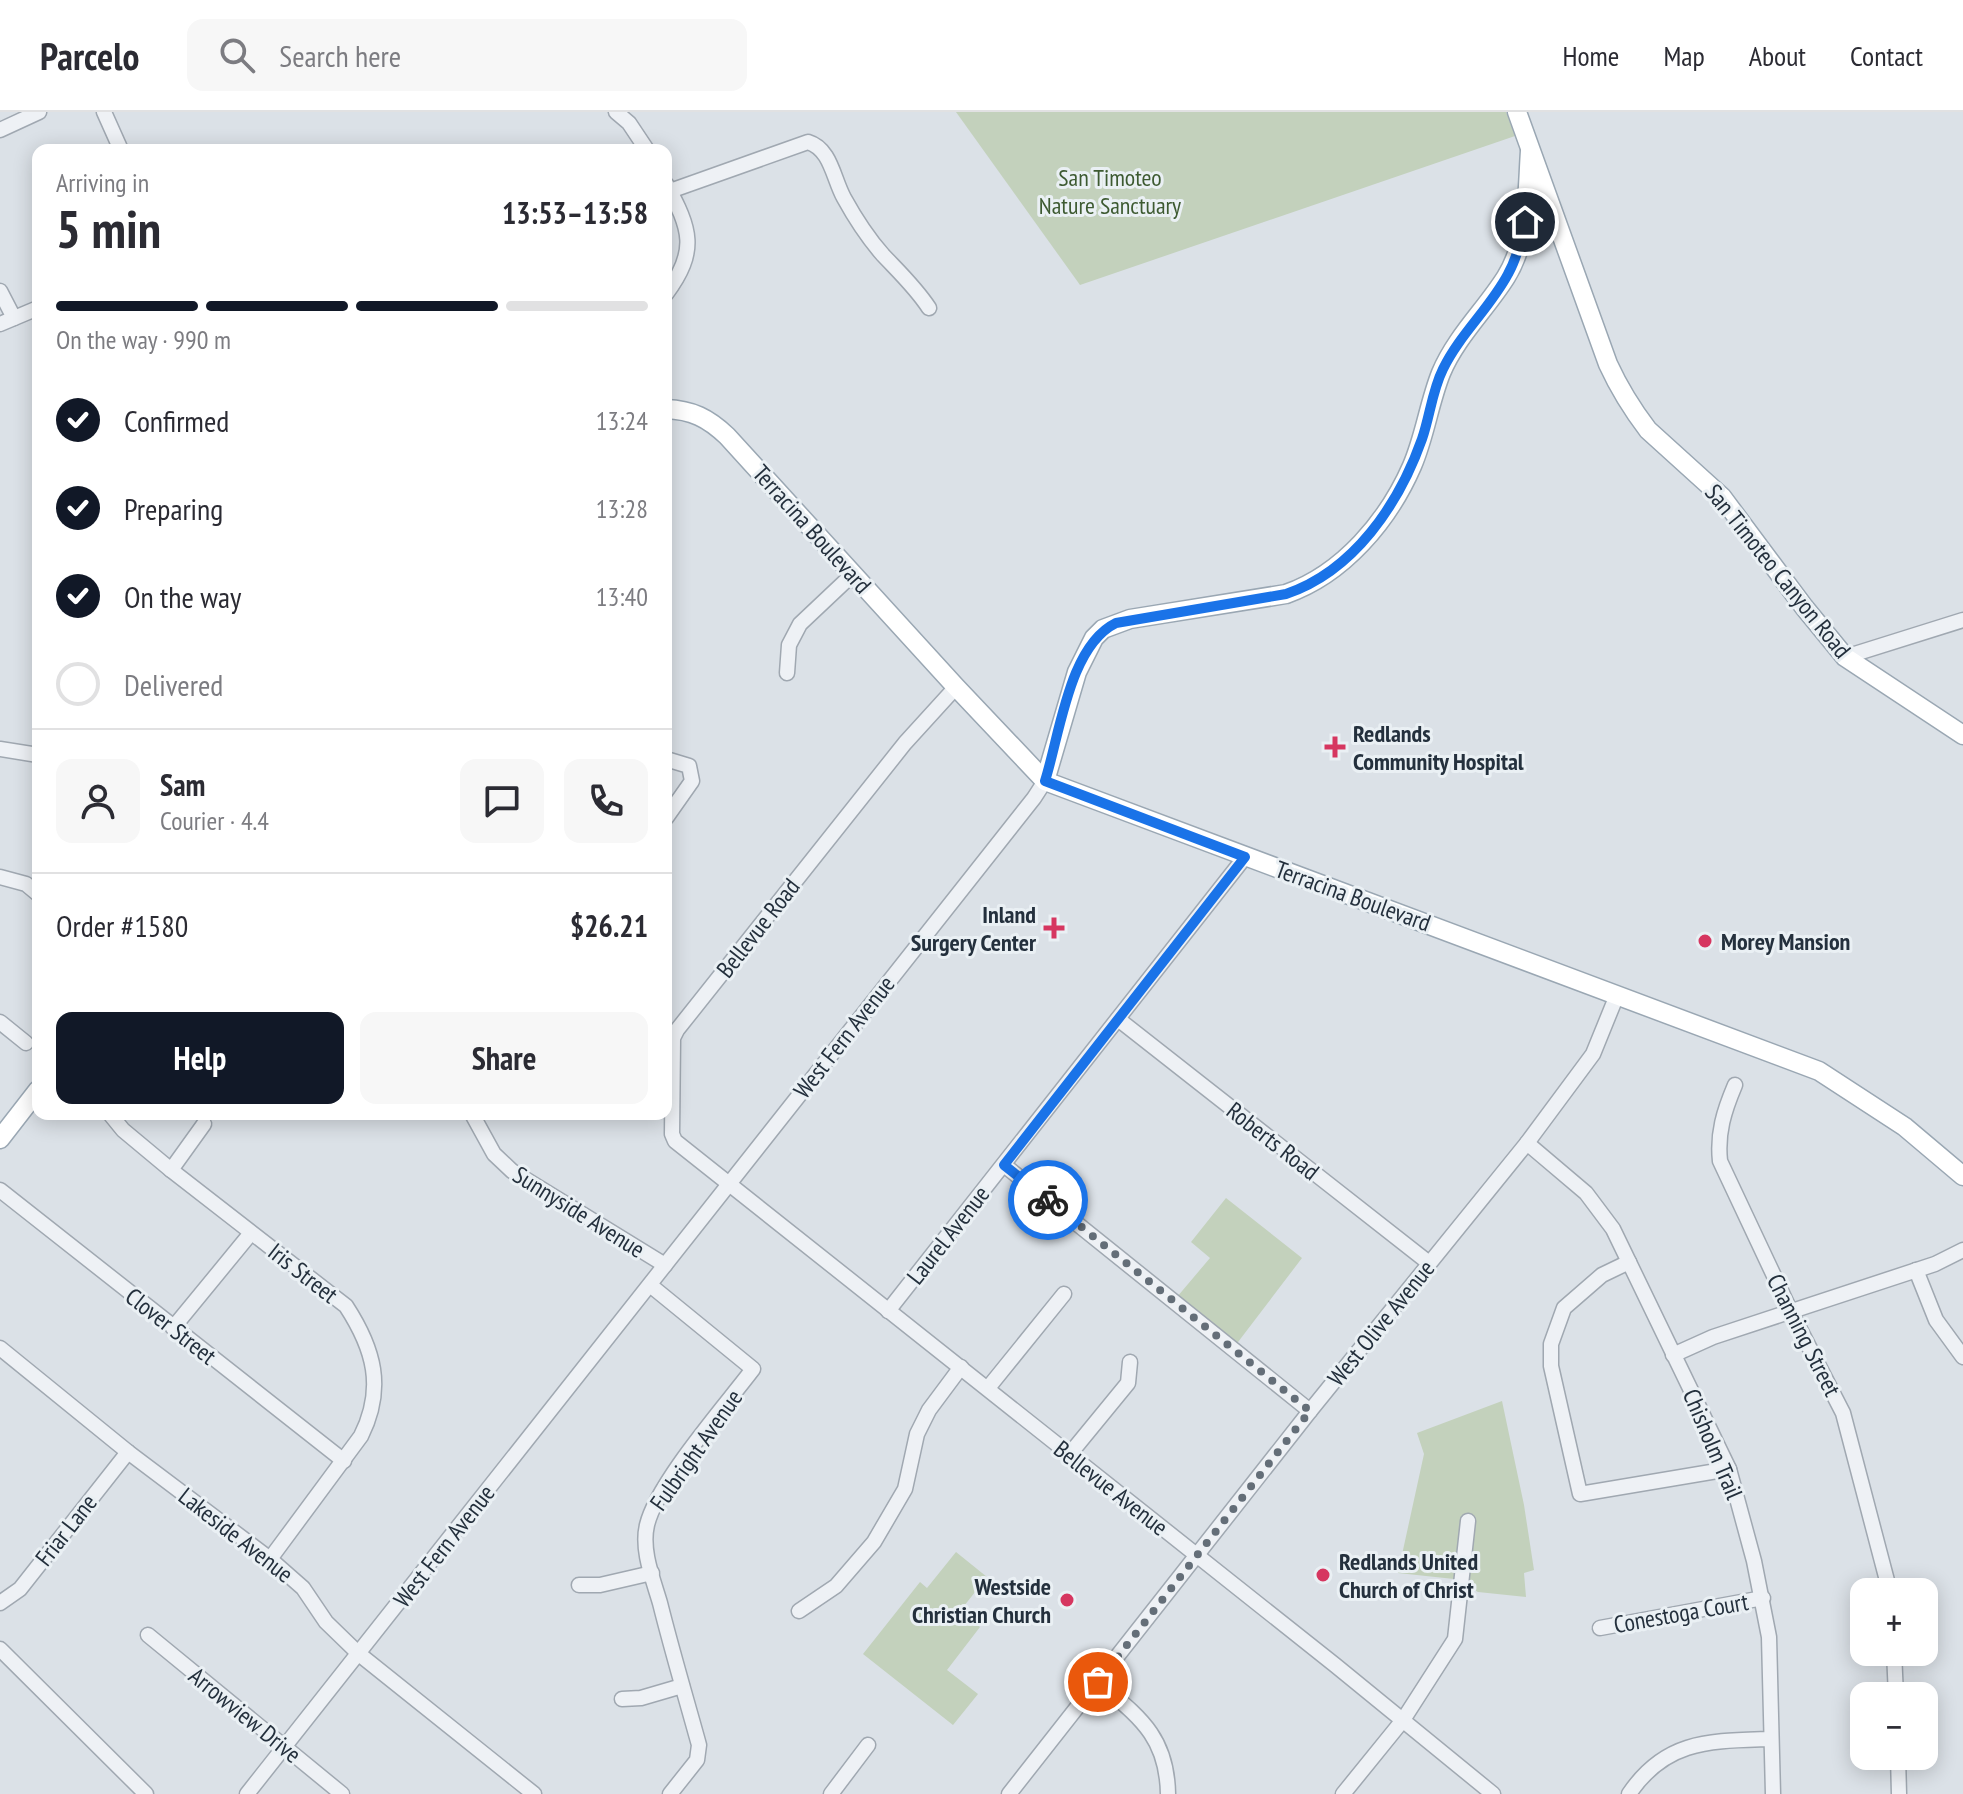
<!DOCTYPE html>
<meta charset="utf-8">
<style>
:root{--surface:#fff;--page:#f7f7f7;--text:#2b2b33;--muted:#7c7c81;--line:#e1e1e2;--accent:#111827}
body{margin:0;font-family:"PT Sans Narrow",sans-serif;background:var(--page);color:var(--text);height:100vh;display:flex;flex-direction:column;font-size:30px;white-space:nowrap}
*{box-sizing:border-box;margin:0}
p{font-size:26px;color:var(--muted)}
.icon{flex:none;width:44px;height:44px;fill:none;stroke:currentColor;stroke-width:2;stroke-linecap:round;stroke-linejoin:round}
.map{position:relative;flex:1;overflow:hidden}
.sheet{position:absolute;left:32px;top:32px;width:640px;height:976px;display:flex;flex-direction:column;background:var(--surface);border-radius:16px;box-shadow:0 4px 20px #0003}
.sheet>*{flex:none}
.fabs{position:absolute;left:1850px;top:1466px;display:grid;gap:16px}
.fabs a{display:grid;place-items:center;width:88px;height:88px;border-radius:16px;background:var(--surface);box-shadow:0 4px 20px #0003;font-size:40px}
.pin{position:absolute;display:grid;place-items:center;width:68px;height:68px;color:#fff;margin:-34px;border:4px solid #fff;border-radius:50%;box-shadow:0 2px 8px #0007}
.courier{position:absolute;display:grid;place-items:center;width:80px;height:80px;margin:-40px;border:6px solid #1a73e8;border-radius:50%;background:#fff;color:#222;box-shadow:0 2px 10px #0007}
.summary em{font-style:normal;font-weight:700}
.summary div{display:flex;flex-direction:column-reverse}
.summary{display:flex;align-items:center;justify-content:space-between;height:136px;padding:0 24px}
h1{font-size:52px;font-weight:700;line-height:60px}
.bar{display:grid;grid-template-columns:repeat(4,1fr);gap:12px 8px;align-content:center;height:96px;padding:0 24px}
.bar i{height:10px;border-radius:6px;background:var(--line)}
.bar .selected{background:var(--accent)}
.bar p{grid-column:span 4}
.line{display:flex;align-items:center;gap:20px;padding:0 24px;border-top:2px solid var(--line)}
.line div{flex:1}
.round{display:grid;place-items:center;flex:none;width:84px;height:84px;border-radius:16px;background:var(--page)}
ol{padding:0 24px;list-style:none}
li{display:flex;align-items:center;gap:24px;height:88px}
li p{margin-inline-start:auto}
li .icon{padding:8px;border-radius:50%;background:var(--accent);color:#fff;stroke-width:4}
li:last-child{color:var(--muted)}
li i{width:44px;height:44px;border:4px solid var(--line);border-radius:50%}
.cta{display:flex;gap:16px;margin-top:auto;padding:16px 24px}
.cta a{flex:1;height:92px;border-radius:16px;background:var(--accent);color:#fff;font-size:32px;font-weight:700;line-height:92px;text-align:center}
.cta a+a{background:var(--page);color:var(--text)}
header{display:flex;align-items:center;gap:48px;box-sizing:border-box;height:112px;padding:0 40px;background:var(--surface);border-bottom:2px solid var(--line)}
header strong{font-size:38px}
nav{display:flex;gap:44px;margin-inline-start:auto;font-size:28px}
.search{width:560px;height:72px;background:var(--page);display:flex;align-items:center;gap:20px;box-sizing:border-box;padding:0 28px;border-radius:16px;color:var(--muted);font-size:30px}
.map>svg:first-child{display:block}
.green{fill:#c3d1bc}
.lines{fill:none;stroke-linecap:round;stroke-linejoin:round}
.minor-casing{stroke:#a0a8b1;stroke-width:17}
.major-casing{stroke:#9aa7b3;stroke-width:21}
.minor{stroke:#eef1f5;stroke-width:14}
.major{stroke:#fff;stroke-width:18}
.done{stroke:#646e78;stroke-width:8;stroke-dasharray:0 14.4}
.route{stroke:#1a73e8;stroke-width:10}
.poi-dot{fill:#d63660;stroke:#eaf0f4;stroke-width:3}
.labels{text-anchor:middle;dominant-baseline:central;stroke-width:6;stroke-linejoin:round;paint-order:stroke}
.park-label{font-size:24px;fill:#3d5a31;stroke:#eaf0f4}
.street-label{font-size:24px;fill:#24303d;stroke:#eaf0f4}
.poi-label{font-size:24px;font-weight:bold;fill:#24303d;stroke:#eaf0f4;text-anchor:start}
</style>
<header>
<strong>Parcelo</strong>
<div class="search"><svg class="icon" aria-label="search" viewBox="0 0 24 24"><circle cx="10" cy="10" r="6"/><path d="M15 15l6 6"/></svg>Search here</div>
<nav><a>Home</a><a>Map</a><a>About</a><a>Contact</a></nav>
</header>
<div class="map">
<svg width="1963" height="1682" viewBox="0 0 1963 1682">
<rect width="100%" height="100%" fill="#dbe1e7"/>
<!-- green -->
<g class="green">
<path d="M956 0H1506L1515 24 1080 173Z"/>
<path d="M1226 1086 1302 1146 1235 1234 1177 1185 1210 1146 1191 1130Z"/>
<path d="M1502 1289 1524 1393 1534 1458 1524 1461 1526 1485 1478 1480 1454 1467 1398 1461 1424 1342 1417 1321Z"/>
<path d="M956 1440 987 1465 960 1499 980 1515 947 1558 978 1582 953 1613 863 1542 920 1470 927 1476Z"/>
</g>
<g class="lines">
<defs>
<g id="minor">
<path d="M104 0 121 38"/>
<path d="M616 0 629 11 647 38"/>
<path d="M0 18 39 0"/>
<path d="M670 79 808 30C831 37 833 66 844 86 855 106 868 126 883 143 900 161 916 176 929 196"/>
<path d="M0 179 14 206"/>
<path d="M666 182C698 139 691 117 666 72"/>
<path d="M0 212 38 196"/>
<path d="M1845 545 1963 508"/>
<path d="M787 561 789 533 800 512 853 462"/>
<path d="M956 575 905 631 677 918 673 926 672 1022 675 1029 1335 1553 1493 1682"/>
<path d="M0 637 38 643"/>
<path d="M666 647 689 654 692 669 666 706"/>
<path d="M0 765 26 772 38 782"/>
<path d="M1118 907 1429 1151"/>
<path d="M0 910 26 931"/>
<path d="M1735 973C1724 999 1717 1021 1720 1049L1791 1200 1843 1301 1890 1480"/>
<path d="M110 1002 123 1018 171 1058 346 1194C374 1237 385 1276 361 1324L270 1447"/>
<path d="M472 1002 494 1042 512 1059 665 1153"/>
<path d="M1527 1031 1586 1081 1613 1117 1729 1357 1754 1449 1769 1525 1773 1682"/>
<path d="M1004 1053 1310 1299"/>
<path d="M171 1058 204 1012"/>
<path d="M0 1078 344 1349"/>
<path d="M1629 1150 1602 1163 1564 1196 1551 1232V1254L1580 1382 1729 1357"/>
<path d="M1916 1158 1936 1208 1963 1245"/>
<path d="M650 1173 753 1257C725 1294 657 1371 647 1413 641 1438 653 1467 660 1491 672 1539 686 1586 699 1633L697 1648 670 1682"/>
<path d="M888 1199 1245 745"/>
<path d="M173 1216 251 1121"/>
<path d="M0 1236 128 1340 270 1447 303 1476 326 1510 359 1542 534 1682"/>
<path d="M1673 1243 1713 1225 1935 1152 1963 1138"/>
<path d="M988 1276 1064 1182"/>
<path d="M1069 1343 1128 1271 1130 1250"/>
<path d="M579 1473H600L652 1461"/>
<path d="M0 1491 20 1477 128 1340"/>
<path d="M799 1499 836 1474 874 1430 905 1377 917 1322 929 1298 961 1255"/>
<path d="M1600 1516 1763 1486"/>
<path d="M148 1523 342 1682"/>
<path d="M0 1537 146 1682"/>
<path d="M1894 1540 1896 1584"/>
<path d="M1098 1570C1139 1605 1167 1624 1168 1682"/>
<path d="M622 1587 641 1586 682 1574"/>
<path d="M1898 1644 1899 1682"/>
<path d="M247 1682 1034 686 1045 669"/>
<path d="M831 1682 868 1633"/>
<path d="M1009 1682 1310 1299 1527 1031 1593 942 1617 883"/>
<path d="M1343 1682 1403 1608 1455 1527 1468 1409"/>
<path d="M1629 1682C1666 1627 1711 1629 1771 1627"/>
</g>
<g id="major">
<path d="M1517 0 1608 252C1619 276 1632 297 1648 318L1722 385 1804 495 1845 545 1963 623"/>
<path d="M666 297C692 298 708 306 727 324L956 575 1045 669 1819 959 1905 1015 1963 1064"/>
<path d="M1045 669 1077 560 1094 526 1103 517 1130 507 1286 482C1343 462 1388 409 1412 354 1425 324 1429 291 1441 261 1456 225 1486 197 1506 165 1529 128 1527 81 1530 39"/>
<path d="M0 1027 38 978"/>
</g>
</defs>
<!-- minor casing -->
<use href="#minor" class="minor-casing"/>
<!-- major casing -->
<use href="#major" class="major-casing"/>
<!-- minor -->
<use href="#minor" class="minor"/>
<!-- major -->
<use href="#major" class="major"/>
</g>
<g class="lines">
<!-- done -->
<path class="done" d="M1048 1088 1310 1299 1098 1570"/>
<!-- route -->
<path class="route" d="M1048 1088 1004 1053 1245 745 1045 669C1060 622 1069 534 1116 511L1286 482C1354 459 1399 392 1422 327 1430 304 1432 279 1443 257 1460 222 1490 196 1508 162 1517 146 1521 127 1525 110"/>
</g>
<!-- markers -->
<g class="poi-dot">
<path d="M1331 623h8v8h8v8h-8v8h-8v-8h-8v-8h8z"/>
<path d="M1050 804h8v8h8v8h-8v8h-8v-8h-8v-8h8z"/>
<circle cx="1705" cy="829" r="8"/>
<circle cx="1323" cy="1463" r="8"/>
<circle cx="1067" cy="1488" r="8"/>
</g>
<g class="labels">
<!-- park labels -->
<g class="park-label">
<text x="1110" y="65">San Timoteo<tspan x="1110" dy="28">Nature Sanctuary</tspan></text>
</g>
<!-- street labels -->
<g class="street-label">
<text transform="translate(812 417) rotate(48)">Terracina Boulevard</text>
<text transform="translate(1778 459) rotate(51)">San Timoteo Canyon Road</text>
<text transform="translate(1353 784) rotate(20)">Terracina Boulevard</text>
<text transform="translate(758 816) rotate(-52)">Bellevue Road</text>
<text transform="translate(844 925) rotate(-52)">West Fern Avenue</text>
<text transform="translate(1273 1029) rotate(38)">Roberts Road</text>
<text transform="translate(579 1100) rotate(32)">Sunnyside Avenue</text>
<text transform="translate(948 1123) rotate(-52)">Laurel Avenue</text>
<text transform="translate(303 1161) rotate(38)">Iris Street</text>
<text transform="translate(1381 1211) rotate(-51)">West Olive Avenue</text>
<text transform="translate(171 1214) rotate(38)">Clover Street</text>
<text transform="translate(1804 1223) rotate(63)">Channing Street</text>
<text transform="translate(1713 1332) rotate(67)">Chisholm Trail</text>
<text transform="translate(696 1338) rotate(-55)">Fulbright Avenue</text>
<text transform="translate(1111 1376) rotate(38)">Bellevue Avenue</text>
<text transform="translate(66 1418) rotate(-52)">Friar Lane</text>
<text transform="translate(236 1423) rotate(38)">Lakeside Avenue</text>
<text transform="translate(444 1434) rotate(-52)">West Fern Avenue</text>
<text transform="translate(1681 1501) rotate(-10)">Conestoga Court</text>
<text transform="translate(245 1603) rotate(39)">Arrowview Drive</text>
</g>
<!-- poi labels -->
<g class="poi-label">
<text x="1353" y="621">Redlands<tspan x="1353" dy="28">Community Hospital</tspan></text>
<text x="1036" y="802" text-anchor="end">Inland<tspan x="1036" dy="28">Surgery Center</tspan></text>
<text x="1721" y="829">Morey Mansion</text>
<text x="1339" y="1449">Redlands United<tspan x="1339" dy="28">Church of Christ</tspan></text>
<text x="1051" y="1474" text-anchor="end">Westside<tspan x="1051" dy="28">Christian Church</tspan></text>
</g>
</g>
</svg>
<div class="fabs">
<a>+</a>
<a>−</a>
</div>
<div class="pin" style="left:1098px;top:1570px;background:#ea580c"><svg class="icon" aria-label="bag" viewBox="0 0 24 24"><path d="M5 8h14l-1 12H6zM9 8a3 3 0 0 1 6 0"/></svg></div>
<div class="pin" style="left:1525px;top:110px;background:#1f2937"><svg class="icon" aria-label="home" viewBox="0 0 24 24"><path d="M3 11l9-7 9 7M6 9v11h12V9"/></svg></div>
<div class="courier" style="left:1048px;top:1088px"><svg class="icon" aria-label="bike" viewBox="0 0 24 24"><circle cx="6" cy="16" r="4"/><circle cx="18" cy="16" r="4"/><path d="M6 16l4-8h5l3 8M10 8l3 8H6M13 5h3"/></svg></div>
<section class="sheet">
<div class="summary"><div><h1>5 min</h1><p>Arriving in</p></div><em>13:53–13:58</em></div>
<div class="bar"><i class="selected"></i><i class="selected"></i><i class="selected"></i><i></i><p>On the way · 990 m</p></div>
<ol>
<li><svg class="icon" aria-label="check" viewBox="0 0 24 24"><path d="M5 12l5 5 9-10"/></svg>Confirmed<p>13:24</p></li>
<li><svg class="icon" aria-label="check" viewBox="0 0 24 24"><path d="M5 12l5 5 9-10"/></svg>Preparing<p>13:28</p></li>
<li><svg class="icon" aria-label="check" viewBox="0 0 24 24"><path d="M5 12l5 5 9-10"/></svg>On the way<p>13:40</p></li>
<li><i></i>Delivered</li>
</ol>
<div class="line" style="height:144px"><a class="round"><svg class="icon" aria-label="person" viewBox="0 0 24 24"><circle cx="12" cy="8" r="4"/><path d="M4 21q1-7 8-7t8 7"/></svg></a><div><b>Sam</b><p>Courier · 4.4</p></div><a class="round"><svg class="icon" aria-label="chat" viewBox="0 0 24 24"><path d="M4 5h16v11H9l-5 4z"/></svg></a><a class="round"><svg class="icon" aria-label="phone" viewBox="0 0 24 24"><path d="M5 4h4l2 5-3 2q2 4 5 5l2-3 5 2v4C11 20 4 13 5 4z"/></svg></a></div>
<div class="line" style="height:104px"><div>Order #1580</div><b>$26.21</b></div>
<div class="cta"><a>Help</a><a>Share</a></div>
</section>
</div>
